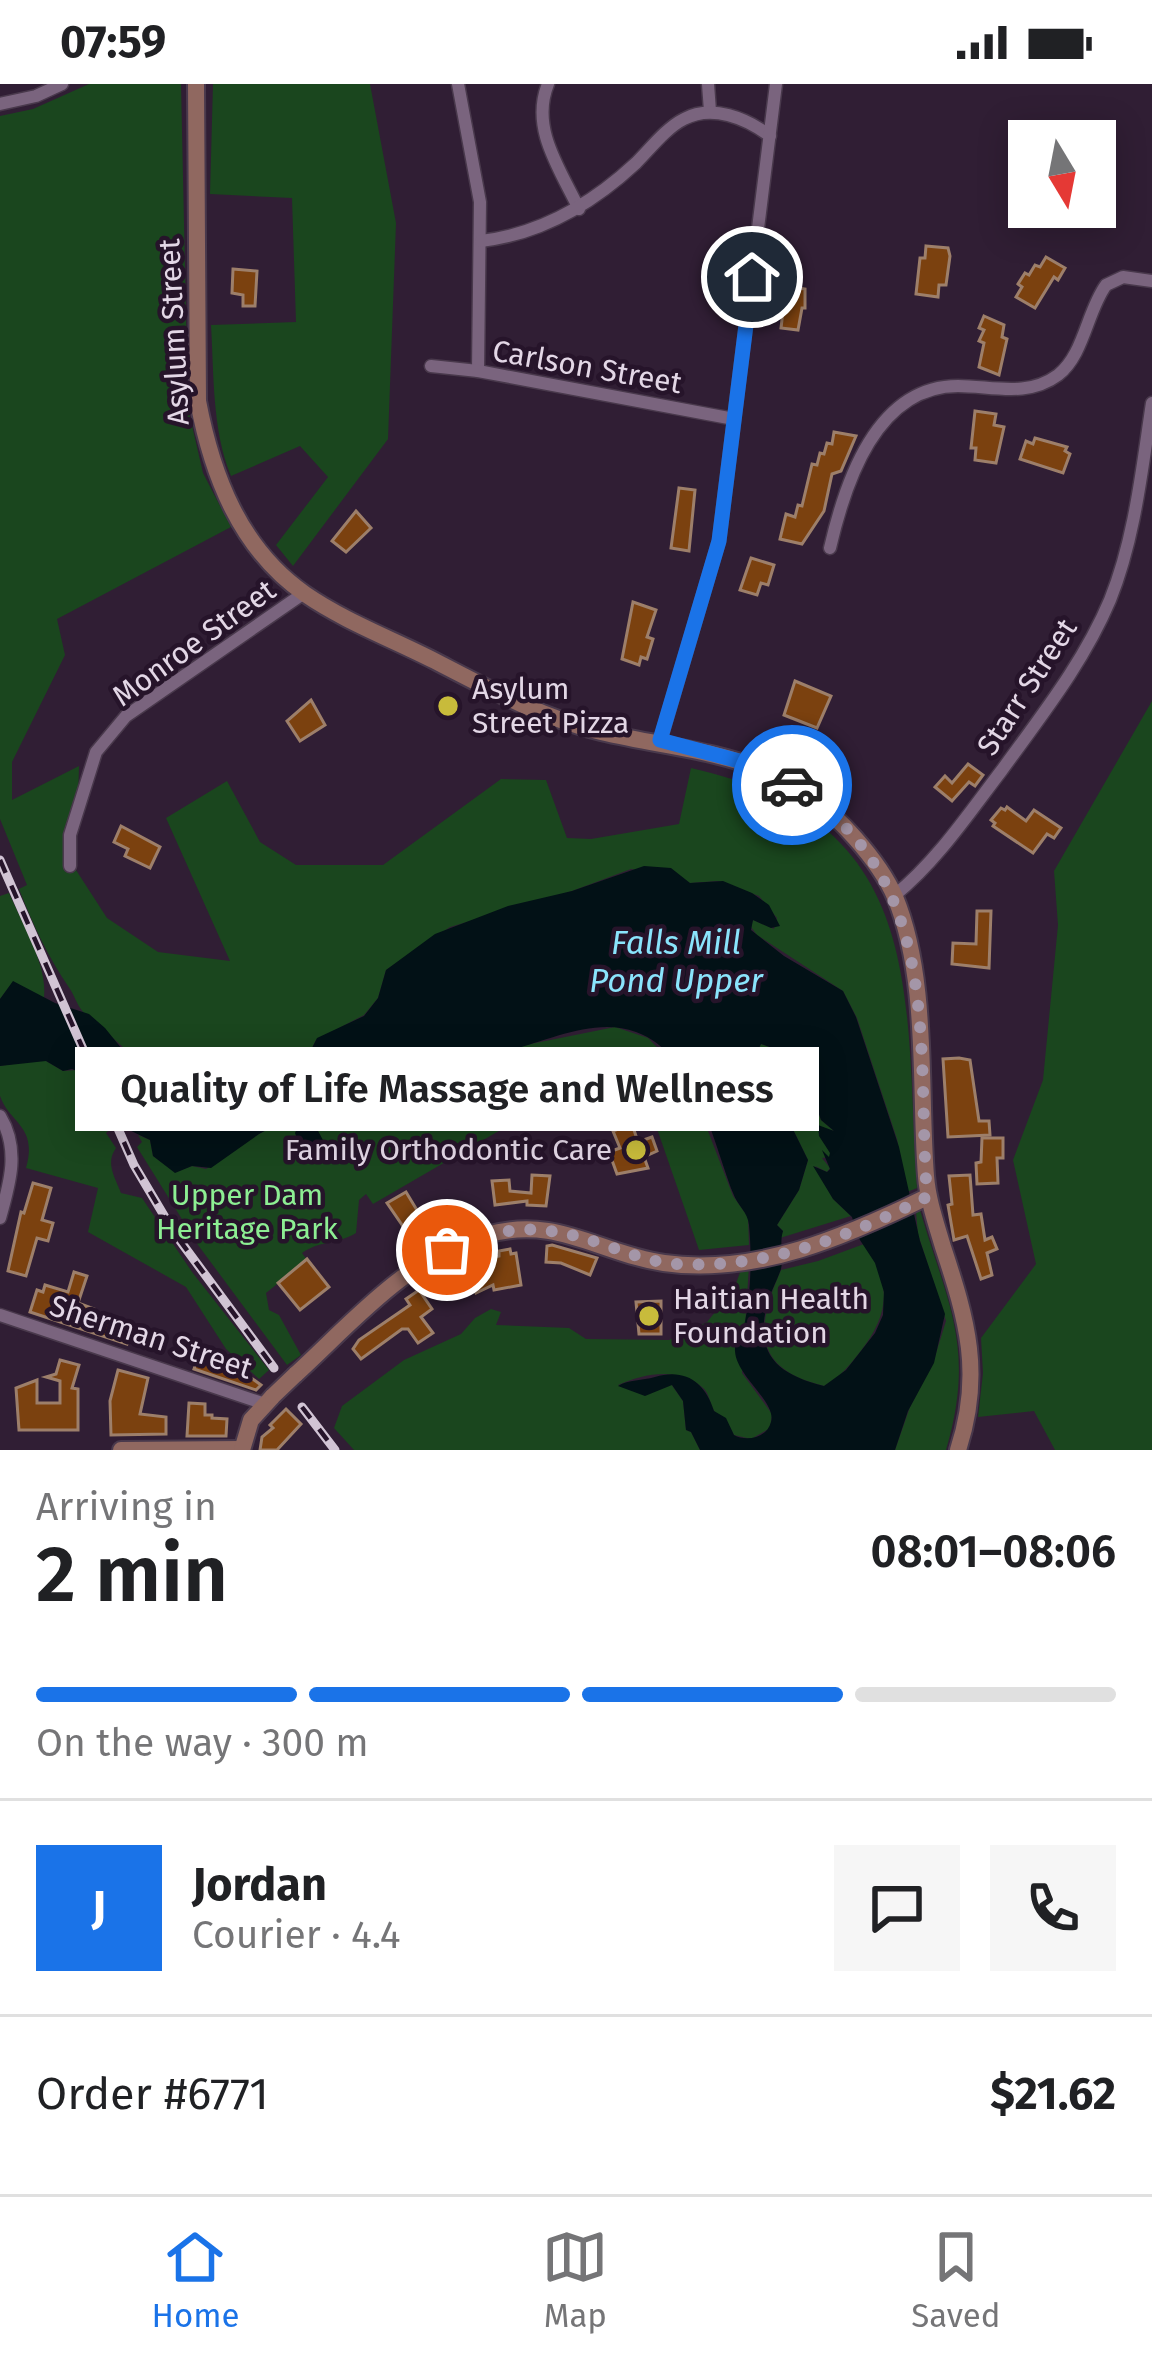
<!DOCTYPE html>
<meta charset="utf-8">
<style>
:root{--surface:#fff;--page:#f6f6f6;--text:#202124;--muted:#757577;--line:#e0e0e0;--accent:#1a73e8}
body{margin:0;font-family:"Fira Sans",sans-serif;background:var(--page);color:var(--text);height:100vh;display:flex;flex-direction:column;font-size:45px;white-space:nowrap}
*{box-sizing:border-box;margin:0}
p{font-size:39px;color:var(--muted)}
.icon{flex:none;width:66px;height:66px;fill:none;stroke:currentColor;stroke-width:2;stroke-linecap:round;stroke-linejoin:round}
.map{position:relative;height:1366px;overflow:hidden}
.sheet{display:flex;flex-direction:column;background:var(--surface);flex:1}
.sheet>*{flex:none}
.needle{width:78px;rotate:170deg}
.controls{position:absolute;left:1008px;top:36px;display:grid;gap:24px}
.controls a{display:grid;place-items:center;width:108px;height:108px;border-radius:0px;background:var(--surface);box-shadow:0 6px 30px #0003;font-size:60px}
.pin{position:absolute;display:grid;place-items:center;width:102px;height:102px;color:#fff;margin:-51px;border:6px solid #fff;border-radius:50%;box-shadow:0 3px 12px #0007}
.courier{position:absolute;display:grid;place-items:center;width:120px;height:120px;margin:-60px;border:9px solid #1a73e8;border-radius:50%;background:#fff;color:#222;box-shadow:0 3px 15px #0007}
.bubble{position:absolute;height:84px;border-radius:0px;background:var(--surface);box-shadow:0 6px 30px #0003;font-size:39px;font-weight:600;line-height:84px;text-align:center}
.overview em{font-style:normal;font-weight:600}
.overview div{display:flex;flex-direction:column-reverse}
.overview{display:flex;align-items:center;justify-content:space-between;height:204px;padding:0 36px}
h1{font-size:78px;font-weight:600;line-height:90px}
.bar{display:grid;grid-template-columns:repeat(4,1fr);gap:18px 12px;align-content:center;height:144px;padding:0 36px}
.bar i{height:15px;border-radius:9px;background:var(--line)}
.bar .on{background:var(--accent)}
.bar p{grid-column:span 4}
.line{display:flex;align-items:center;gap:30px;padding:0 36px;border-top:3px solid var(--line)}
.line div{flex:1}
.round{display:grid;place-items:center;flex:none;width:126px;height:126px;border-radius:0px;background:var(--page)}
.status{display:flex;justify-content:space-between;align-items:center;height:84px;padding:0 60px;background:var(--surface);direction:ltr}
.status svg{height:33px;fill:currentColor}
.menu{display:flex;justify-content:space-around;align-items:center;height:168px;border-top:3px solid var(--line);background:var(--surface);font-size:33px;color:var(--muted)}
.menu a{display:grid;justify-items:center;gap:6px}
.menu .on{color:var(--accent)}
.map>svg:first-child{display:block}
.green{fill:#1a461e}
.water{fill:#021116;fill-rule:evenodd}
.building{fill:#7b410f;stroke:#9d7f6a;stroke-width:3}
.lines{fill:none;stroke-linecap:round;stroke-linejoin:round}
.street-casing{stroke:#49394c;stroke-width:15}
.secondary-casing{stroke:#49394c;stroke-width:20}
.street{stroke:#7a647e;stroke-width:12}
.secondary{stroke:#906860;stroke-width:16}
.rail-casing{stroke:#d1c4d4;stroke-width:9}
.rail{stroke:#26142a;stroke-width:4.5;stroke-dasharray:14;stroke-linecap:butt}
.secondary-bridge-casing{stroke:#49394c;stroke-width:20;stroke-linecap:butt}
.secondary-bridge{stroke:#906860;stroke-width:16}
.done{stroke:#a496a8;stroke-width:12;stroke-dasharray:0 21.6}
.route{stroke:#1a73e8;stroke-width:15}
.poi-dot{fill:#c8bb3b;stroke:#26142a;stroke-width:4.5}
.labels{text-anchor:middle;dominant-baseline:central;stroke-width:9;stroke-linejoin:round;paint-order:stroke}
.street-label{font-size:30px;fill:#e3d7e6;stroke:#26142a}
.poi-label{font-size:30px;fill:#e3d7e6;stroke:#26142a;text-anchor:start}
.park-label{font-size:30px;fill:#8dee93;stroke:#26142a}
.water-label{font-size:33px;font-style:italic;fill:#8ae4fc;stroke:#26142a}
</style>
<div class="status"><b>07:59</b><svg viewBox="0 0 49 12"><path d="M0 12V9h3v3zM5 12V6h3v6zM10 12V3h3v9zM15 12V0h3v12zM26 1h20v11H26zM47 4h2v5h-2z"/></svg></div>
<div class="map">
<svg width="1152" height="1366" viewBox="0 0 1152 1366">
<rect width="100%" height="100%" fill="#301e34"/>
<!-- green -->
<g class="green">
<path d="M89 0H181L188 324 203 389 231 443 57 535 65 571 12 678V716L79 682 76 786 107 834 158 868 230 877 166 734 227 697 260 758 296 781H383L501 695 546 696 567 754 591 755 679 740 691 684C929 738 904 906 917 1104L907 1108 897 1055 857 934 843 907 757 851 751 843 753 836 774 845 777 834 759 812 718 797 690 799 679 793 631 785 572 807 450 843 386 886 378 914 364 931 316 956 303 982C286 984 270 998 254 1006 245 1010 191 1014 180 1012 158 1010 153 991 139 978 122 961 102 945 84 929 78 923 75 913 70 905 48 873 33 841 19 805L27 801 0 735V32L33 25Z"/>
<path d="M213 0H370L396 139 388 355 293 482 276 461 328 393 300 362 231 392C212 346 214 290 211 241L296 238 292 114 210 110Z"/>
<path d="M1152 617V1366H1055L1034 1327 978 1333 983 1289 981 1254 1036 1180 1013 1076 1043 996 1058 841 1054 787Z"/>
<path d="M9 809C22 839 48 882 44 914L13 898 0 915V812Z"/>
<path d="M615 943 648 954 688 995 733 1112 748 1133 749 1161 699 1166 646 1013 597 1012 522 1030 521 1034 373 1120 366 1110 359 1116 356 1149C338 1160 318 1157 302 1169L307 1176 266 1209 269 1226 279 1231 301 1271 287 1281 198 1161 137 1063 142 1058 138 1051 150 1056 153 1072 175 1088 192 1082 206 1085 259 1050 293 1032 301 1035 296 1045 298 1060 303 1062 321 1054 315 1041 324 1028 402 986Z"/>
<path d="M761 960 783 968 793 987 797 1008 815 1019 821 1036 834 1047 818 1042 830 1069V1073L822 1074 830 1084 827 1088 815 1082 833 1115 851 1132 780 1154 783 1147 777 1141 799 1106 808 1076 780 1019 778 992 759 964Z"/>
<path d="M30 977H46L63 987 77 986 92 1000 89 1005H93L109 1046 106 1049 116 1064C105 1079 115 1093 121 1109L142 1114 192 1188 269 1286 259 1295 226 1265 186 1203 88 1148 98 1104 26 1084C38 1042 10 1040 0 1012 0 1005 0 990 0 982Z"/>
<path d="M920 1126C948 1221 976 1264 946 1366H895L910 1323 933 1279 946 1237 918 1150 916 1128Z"/>
<path d="M864 1160C893 1200 889 1231 860 1268 849 1282 840 1293 824 1302 753 1285 755 1245 781 1186L818 1177Z"/>
<path d="M749 1182 742 1289 772 1330 770 1344 751 1355 734 1351C728 1338 725 1338 716 1329 709 1322 711 1310 702 1303 679 1283 644 1289 618 1301L641 1308 671 1300 683 1317 686 1346 691 1348 700 1366H354L334 1344 342 1322 404 1276 461 1250 475 1234 491 1225 501 1228 496 1241 569 1244 586 1255 669 1256 707 1238 734 1205 742 1183Z"/>
</g>
<!-- water -->
<path class="water" d="M644 782 671 784 690 799 723 797 752 809 769 821 780 842 771 844 753 836 751 846 784 872 843 907 856 933 899 1063 920 1157 945 1230 934 1279 908 1327 895 1366H700L691 1348 686 1346 683 1317 672 1301 645 1312 618 1302C629 1295 642 1297 655 1293 685 1284 705 1298 714 1327L726 1334 734 1351C746 1358 767 1354 771 1338 777 1318 736 1292 735 1267 734 1256 741 1252 744 1242 751 1212 752 1171 749 1141 748 1128 737 1121 733 1109 713 1057 696 970 636 948 596 933 550 956 511 966 476 974 438 983 403 986L387 996 368 1020 344 1019 325 1028 329 1038 317 1045 324 1058 299 1060 295 1049 301 1035 293 1032 259 1050 211 1084 192 1082 175 1089 153 1072 150 1056 127 1045 115 1021 84 990 72 985 63 987 46 977 0 982V915L13 897 55 919 89 930 105 944 126 970 141 979 152 998 171 1011 241 1010 276 998 289 984 303 982 317 954 364 932 378 914 386 886 435 850 508 822 572 807ZM761 960 783 968 799 1011 815 1019 821 1036 834 1047 818 1041 819 1052 830 1069 829 1073 822 1066 830 1085 827 1088 813 1082 833 1115 852 1133 858 1153 875 1179 884 1208 883 1231 875 1249 846 1286 824 1302C779 1291 754 1271 767 1221 770 1209 777 1197 781 1185 784 1172 779 1160 783 1147L777 1141 799 1106 808 1076 780 1019 778 992 759 964Z"/>
<!-- building -->
<g class="building">
<path d="M926 162 948 164 950 172 946 201H939L938 213 916 210 920 174H925Z"/>
<path d="M1046 173 1065 184 1058 196 1054 193 1035 224 1016 213 1022 203 1018 200 1025 189 1029 191 1035 181 1040 183Z"/>
<path d="M233 185 257 187 255 222H243V211L232 209Z"/>
<path d="M786 202 805 205V224H802L798 246 781 244Z"/>
<path d="M984 232 1004 241 1002 253 1007 255 999 291 979 283 984 259 979 257 984 246 979 244Z"/>
<path d="M975 327 996 330 994 341 1004 343 996 379 975 376 976 364H971Z"/>
<path d="M834 348 856 352 841 387 832 390 824 427 802 460 780 455 786 430 795 433 798 421 802 422 812 380 817 381 820 369 824 370 827 359 832 360Z"/>
<path d="M1035 354 1067 363 1065 367 1070 370 1063 389 1020 375 1026 357 1033 360Z"/>
<path d="M679 404 695 406 689 467 671 464Z"/>
<path d="M356 427 371 444 346 468 332 457Z"/>
<path d="M751 474 774 481 768 501 761 499 757 511 740 506Z"/>
<path d="M633 518 656 526 647 553 653 555 647 575 641 573 639 581 622 575Z"/>
<path d="M795 597 831 612 817 644 784 631Z"/>
<path d="M311 616 325 641 300 657 287 637Z"/>
<path d="M968 680 983 691 975 702 969 698 952 717 935 703 945 692 952 699Z"/>
<path d="M1007 723 1026 737 1034 726 1061 744 1054 754 1047 750 1033 769 993 742 995 739 991 736 1001 724 1005 726Z"/>
<path d="M121 742 160 763 150 784 125 772 128 765 114 758Z"/>
<path d="M977 827H991L989 884 952 880 953 859 976 860Z"/>
<path d="M959 974 970 976 979 1037H989L990 1051 948 1053 943 975Z"/>
<path d="M632 1040 638 1058 652 1053 657 1067 644 1073 648 1084 617 1090 609 1068 620 1064 613 1047Z"/>
<path d="M982 1054H1003V1074H997L998 1099 977 1100 976 1079 981 1078Z"/>
<path d="M532 1091 550 1092 546 1122 527 1121V1117L495 1121 492 1097 509 1096 510 1107 531 1109Z"/>
<path d="M970 1091 973 1131 981 1130 985 1156 992 1153 997 1165 987 1169 992 1191 981 1195 967 1152 954 1156 948 1121 952 1120 949 1092Z"/>
<path d="M33 1099 51 1104 42 1136 53 1139 48 1157 37 1154 26 1192 8 1187 21 1128 24 1129Z"/>
<path d="M406 1108 426 1141 409 1151 387 1119Z"/>
<path d="M552 1161 597 1174 590 1191 561 1179 546 1178 547 1162Z"/>
<path d="M510 1165 511 1170 516 1169 521 1201 494 1206 493 1201 476 1209 464 1180 477 1173 478 1177 499 1172V1167Z"/>
<path d="M307 1175 329 1203 300 1226 278 1199Z"/>
<path d="M74 1188 87 1192 78 1219 94 1225 93 1229 133 1242 127 1260 30 1228 37 1206 43 1208 45 1201 68 1208Z"/>
<path d="M419 1206 432 1225 421 1233 433 1249 418 1259 408 1245H402L361 1275 353 1265 359 1256 410 1221 406 1215Z"/>
<path d="M661 1217V1250H639L636 1218Z"/>
<path d="M201 1265 218 1270 261 1301 256 1306 194 1285Z"/>
<path d="M60 1276 79 1281 72 1304 78 1305V1346H19L16 1304 37 1296V1319H60V1297L46 1293 56 1290Z"/>
<path d="M118 1286 148 1294 140 1330 166 1333V1350L111 1351 110 1317Z"/>
<path d="M189 1319 205 1320V1331H212V1334L227 1335 226 1352H187Z"/>
<path d="M286 1325 301 1340 277 1366H260L262 1353 273 1344 270 1341Z"/>
</g>
<g class="lines">
<defs>
<g id="street">
<path d="M458 0 480 118 478 287"/>
<path d="M548 0C530 44 560 85 579 125"/>
<path d="M708 0 710 27"/>
<path d="M0 20 36 12 62 0"/>
<path d="M481 157C541 150 593 119 636 79 650 65 666 44 684 35 712 20 746 34 770 52"/>
<path d="M431 282 478 287 734 335"/>
<path d="M830 464C845 399 876 302 958 302 992 302 1027 314 1058 291 1084 271 1087 227 1106 201L1123 193 1152 197"/>
<path d="M660 657 719 457 776 0"/>
<path d="M70 782V751L96 668 126 632 304 509"/>
<path d="M895 811C937 777 969 729 1002 686 1041 632 1084 578 1110 516 1135 454 1142 384 1152 319"/>
<path d="M0 1032C20 1065 10 1099 0 1134"/>
<path d="M0 1231 265 1320"/>
</g>
<g id="secondary">
<path d="M196 0 198 317C212 391 240 465 305 510 344 537 392 555 435 577 489 605 542 634 601 648 704 672 777 666 855 754 870 771 886 792 895 813 929 895 919 1005 926 1092 928 1117 936 1139 943 1163 967 1236 983 1290 958 1366"/>
<path d="M295 1291C353 1238 407 1173 486 1151 558 1131 597 1169 664 1179 756 1192 847 1152 927 1113"/>
<path d="M121 1366 242 1365"/>
<path d="M242 1366 251 1336 273 1312"/>
</g>
</defs>
<!-- street casing -->
<use href="#street" class="street-casing"/>
<!-- secondary casing -->
<use href="#secondary" class="secondary-casing"/>
<!-- street -->
<use href="#street" class="street"/>
<!-- secondary -->
<use href="#secondary" class="secondary"/>
<defs>
<g id="rail">
<path d="M0 776 134 1081 175 1150 274 1284"/>
<path d="M302 1323 335 1366"/>
</g>
</defs>
<!-- rail casing -->
<use href="#rail" class="rail-casing"/>
<!-- rail -->
<use href="#rail" class="rail"/>
<defs>
<path id="secondary-bridge" d="M273 1312 295 1291"/>
</defs>
<!-- secondary-bridge casing -->
<use href="#secondary-bridge" class="secondary-bridge-casing"/>
<!-- secondary-bridge -->
<use href="#secondary-bridge" class="secondary-bridge"/>
</g>
<g class="lines">
<!-- done -->
<path class="done" d="M447 1166C508 1139 546 1140 608 1162 631 1170 654 1179 679 1180 768 1185 850 1152 927 1113 916 959 945 794 792 701"/>
<!-- route -->
<path class="route" d="M752 193 719 457 660 656 754 681 792 701"/>
</g>
<!-- markers -->
<g class="poi-dot">
<circle cx="448" cy="622" r="12"/>
<circle cx="636" cy="1066" r="12"/>
<circle cx="649" cy="1232" r="12"/>
</g>
<g class="labels">
<!-- street labels -->
<g class="street-label">
<text transform="translate(174 248) rotate(-93)">Asylum Street</text>
<text transform="translate(587 283) rotate(10)">Carlson Street</text>
<text transform="translate(194 559) rotate(-36)">Monroe Street</text>
<text transform="translate(1027 603) rotate(-57)">Starr Street</text>
<text transform="translate(151 1253) rotate(18)">Sherman Street</text>
</g>
<!-- poi labels -->
<g class="poi-label">
<text x="472" y="605">Asylum<tspan x="472" dy="34">Street Pizza</tspan></text>
<text x="612" y="1066" text-anchor="end">Family Orthodontic Care</text>
<text x="673" y="1215">Haitian Health<tspan x="673" dy="34">Foundation</tspan></text>
</g>
<!-- park labels -->
<g class="park-label">
<text x="247" y="1111">Upper Dam<tspan x="247" dy="34">Heritage Park</tspan></text>
</g>
<!-- water labels -->
<g class="water-label">
<text x="676" y="859">Falls Mill<tspan x="676" dy="38">Pond Upper</tspan></text>
</g>
</g>
</svg>
<div class="controls">
<a><svg class="needle" viewBox="-14 -14 28 28"><path d="M0-13l5 13h-10z" fill="#e53935"/><path d="M0 13l5-13h-10z" fill="#757577"/></svg></a>
</div>
<div class="pin" style="left:447px;top:1166px;background:#ea580c"><svg class="icon" aria-label="bag" viewBox="0 0 24 24"><path d="M5 8h14l-1 12H6zM9 8a3 3 0 0 1 6 0"/></svg></div>
<div class="pin" style="left:752px;top:193px;background:#1f2937"><svg class="icon" aria-label="home" viewBox="0 0 24 24"><path d="M3 11l9-7 9 7M6 9v11h12V9"/></svg></div>
<div class="courier" style="left:792px;top:701px"><svg class="icon" aria-label="car" viewBox="0 0 24 24"><path d="M5 17H2v-5l4-1 3-4h7l3 4 3 1v5h-3M9 17h6M6 11h13"/><circle cx="7" cy="17" r="2"/><circle cx="17" cy="17" r="2"/></svg></div>
<div class="bubble" style="left:75px;top:963px;width:744px">Quality of Life Massage and Wellness</div>
</div>
<section class="sheet">
<div class="overview"><div><h1>2 min</h1><p>Arriving in</p></div><em>08:01–08:06</em></div>
<div class="bar"><i class="on"></i><i class="on"></i><i class="on"></i><i></i><p>On the way · 300 m</p></div>
<div class="line" style="height:216px"><b class="round" style="background:var(--accent);color:#fff">J</b><div><b>Jordan</b><p>Courier · 4.4</p></div><a class="round"><svg class="icon" aria-label="chat" viewBox="0 0 24 24"><path d="M4 5h16v11H9l-5 4z"/></svg></a><a class="round"><svg class="icon" aria-label="phone" viewBox="0 0 24 24"><path d="M5 4h4l2 5-3 2q2 4 5 5l2-3 5 2v4C11 20 4 13 5 4z"/></svg></a></div>
<div class="line" style="height:156px"><div>Order #6771</div><b>$21.62</b></div>
</section>
<nav class="menu">
<a class="on"><svg class="icon" aria-label="home" viewBox="0 0 24 24"><path d="M3 11l9-7 9 7M6 9v11h12V9"/></svg>Home</a>
<a><svg class="icon" aria-label="map" viewBox="0 0 24 24"><path d="M3 6l6-2 6 2 6-2v14l-6 2-6-2-6 2zM9 4v14M15 6v14"/></svg>Map</a>
<a><svg class="icon" aria-label="saved" viewBox="0 0 24 24"><path d="M7 4h10v16l-5-4-5 4z"/></svg>Saved</a>
</nav>
